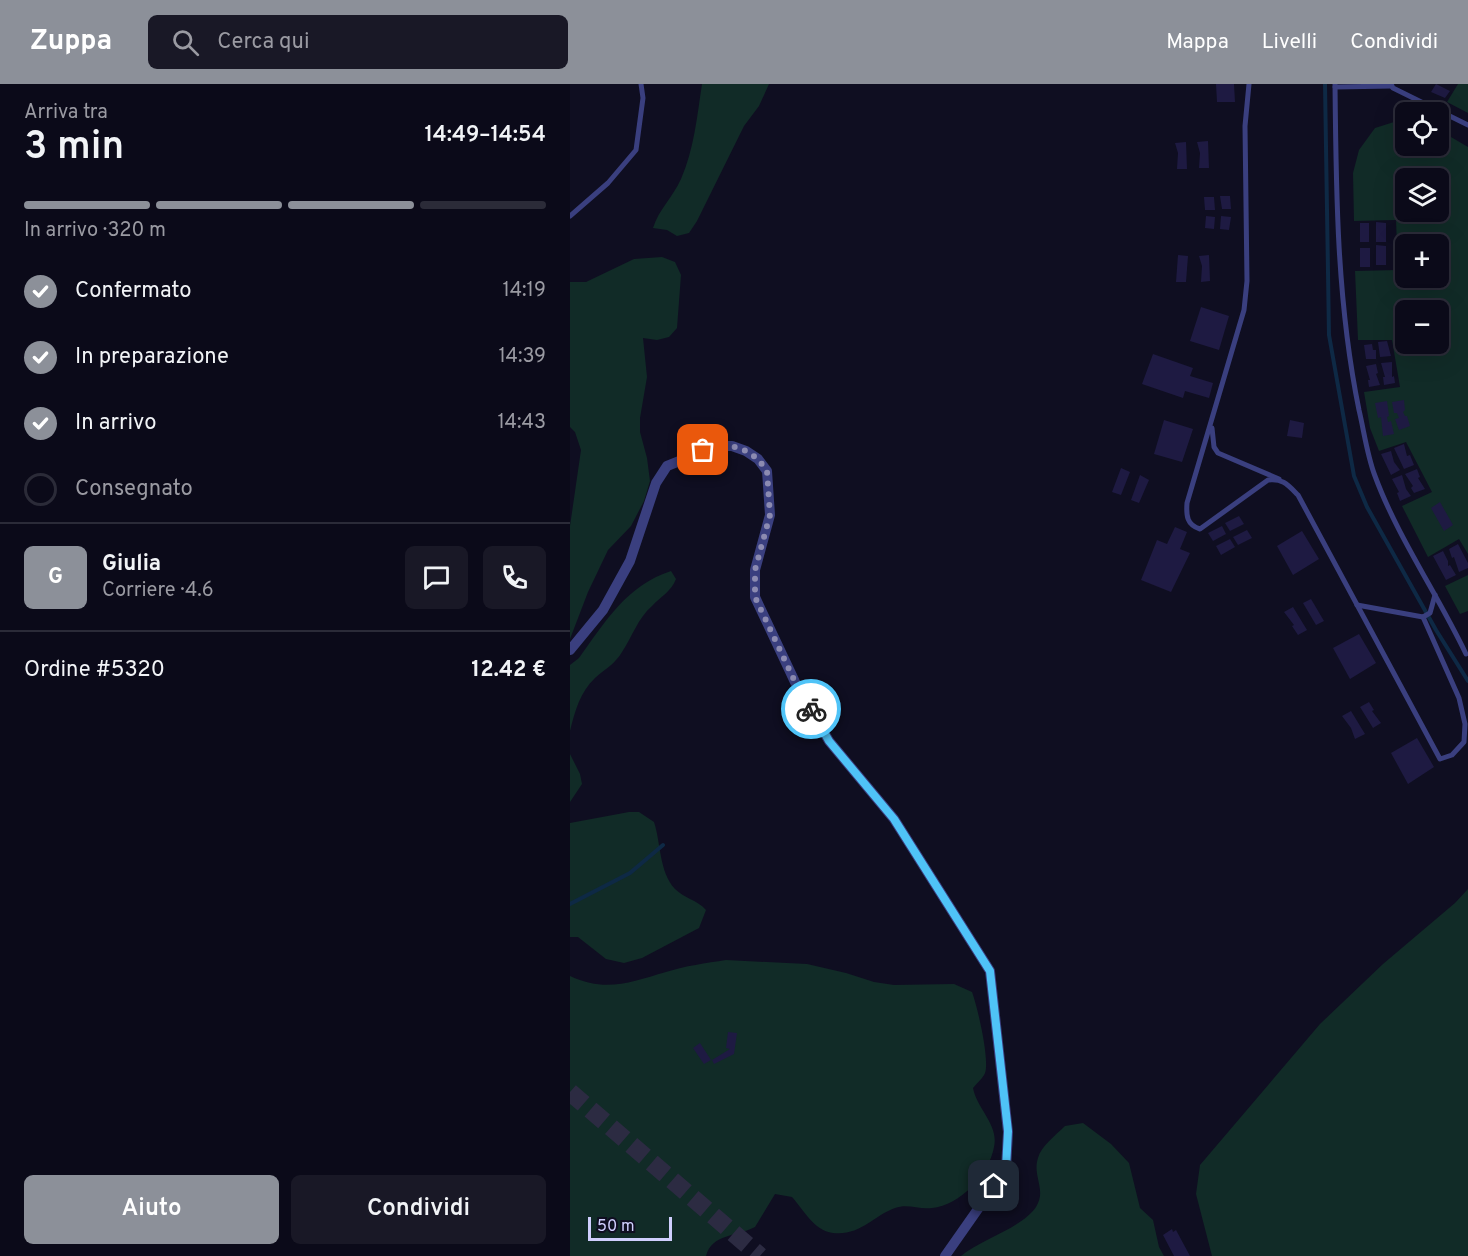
<!DOCTYPE html>
<html lang="it">
<meta charset="utf-8">
<style>
:root{--surface:#0b0a19;--page:#191826;--text:#f1f3f6;--muted:#9a9aa2;--line:#2b2b38;--accent:#8c9099}
body{margin:0;font-family:Overpass,sans-serif;background:var(--page);color:var(--text);height:100vh;display:flex;flex-direction:column;font-size:22px;white-space:nowrap}
*{box-sizing:border-box;margin:0}
p{font-size:20px;color:var(--muted)}
.icon{flex:none;width:33px;height:33px;fill:none;stroke:currentColor;stroke-width:2;stroke-linecap:round;stroke-linejoin:round}
.map{position:relative;flex:1;overflow:hidden}
.drawer{display:flex;flex-direction:column;background:var(--surface);width:570px}
.drawer>*{flex:none}
.controls{position:absolute;left:825px;top:18px;display:grid;gap:12px}
.controls a{display:grid;place-items:center;width:54px;height:54px;border-radius:9px;background:var(--surface);box-shadow:0 6px 24px #0002,0 0 0 2px var(--line);font-size:30px}
.scale{position:absolute;left:18px;bottom:15px;width:84px;box-sizing:border-box;padding-left:6px;border:3px solid #d0cffe;border-top:0;font-size:16px;line-height:21px;white-space:nowrap;color:#d0cffe;-webkit-text-stroke:4px #0f0e21;paint-order:stroke}
.pin{position:absolute;display:grid;place-items:center;width:51px;height:51px;color:#fff;margin:-26px;border-radius:12px;box-shadow:0 3px 9px #0006}
.courier{position:absolute;display:grid;place-items:center;width:60px;height:60px;margin:-30px;border:4px solid #4fc3f7;border-radius:50%;background:#fff;color:#222;box-shadow:0 2px 8px #0007}
.headline em{font-style:normal;font-weight:600}
.headline div{display:flex;flex-direction:column-reverse}
.headline{display:flex;align-items:center;justify-content:space-between;height:102px;padding:0 24px}
h1{font-size:39px;font-weight:600;line-height:45px}
.bar{display:grid;grid-template-columns:repeat(4,1fr);gap:9px 6px;align-content:center;height:72px;padding:0 24px}
.bar i{height:8px;border-radius:4px;background:var(--line)}
.bar .active{background:var(--accent)}
.bar p{grid-column:span 4}
.line{display:flex;align-items:center;gap:15px;padding:0 24px;border-top:2px solid var(--line)}
.line div{flex:1}
.round{display:grid;place-items:center;flex:none;width:63px;height:63px;border-radius:9px;background:var(--page)}
ol{padding:0 24px;list-style:none}
li{display:flex;align-items:center;gap:18px;height:66px}
li p{margin-inline-start:auto}
li .icon{padding:6px;border-radius:50%;background:var(--accent);color:#fff;stroke-width:4}
li:last-child{color:var(--muted)}
li i{width:33px;height:33px;border:3px solid var(--line);border-radius:50%}
.button{display:flex;gap:12px;margin-top:auto;padding:12px 24px}
.button a{flex:1;height:69px;border-radius:9px;background:var(--accent);color:#fff;font-size:24px;font-weight:600;line-height:69px;text-align:center}
.button a+a{background:var(--page);color:var(--text)}
header{display:flex;align-items:center;gap:36px;box-sizing:border-box;height:84px;padding:0 30px;background:var(--accent);color:#fff}
header strong{font-size:28px}
nav{display:flex;gap:33px;margin-inline-start:auto;font-size:21px}
.search{width:420px;height:54px;background:var(--page);display:flex;align-items:center;gap:15px;box-sizing:border-box;padding:0 21px;border-radius:9px;color:var(--muted);font-size:22px}
main{display:flex;flex:1;min-height:0}
.map>svg:first-child{display:block}
.green{fill:#112b27;fill-rule:evenodd}
.lines{fill:none;stroke-linecap:round;stroke-linejoin:round}
.stream{stroke:#0e2945;stroke-width:4}
.building{fill:#1e1a42}
.motorway-tunnel{stroke:#2c2b42;stroke-width:18;stroke-dasharray:18 9;stroke-linecap:butt}
.service{stroke:#3a3f7f;stroke-width:5}
.minor{stroke:#3a3f7f;stroke-width:10}
.done{stroke:#8c8bb1;stroke-width:6;stroke-dasharray:0 10.8}
.route{stroke:#4fc3f7;stroke-width:8}
</style>
<header>
<strong>Zuppa</strong>
<div class="search"><svg class="icon" aria-label="search" viewBox="0 0 24 24"><circle cx="10" cy="10" r="6"/><path d="M15 15l6 6"/></svg>Cerca qui</div>
<nav><a>Mappa</a><a>Livelli</a><a>Condividi</a></nav>
</header>
<main>
<section class="drawer">
<div class="headline"><div><h1>3 min</h1><p>Arriva tra</p></div><em>14:49–14:54</em></div>
<div class="bar"><i class="active"></i><i class="active"></i><i class="active"></i><i></i><p>In arrivo · 320 m</p></div>
<ol>
<li><svg class="icon" aria-label="check" viewBox="0 0 24 24"><path d="M5 12l5 5 9-10"/></svg>Confermato<p>14:19</p></li>
<li><svg class="icon" aria-label="check" viewBox="0 0 24 24"><path d="M5 12l5 5 9-10"/></svg>In preparazione<p>14:39</p></li>
<li><svg class="icon" aria-label="check" viewBox="0 0 24 24"><path d="M5 12l5 5 9-10"/></svg>In arrivo<p>14:43</p></li>
<li><i></i>Consegnato</li>
</ol>
<div class="line" style="height:108px"><b class="round" style="background:var(--accent);color:#fff">G</b><div><b>Giulia</b><p>Corriere · 4.6</p></div><a class="round"><svg class="icon" aria-label="chat" viewBox="0 0 24 24"><path d="M4 5h16v11H9l-5 4z"/></svg></a><a class="round"><svg class="icon" aria-label="phone" viewBox="0 0 24 24"><path d="M5 4h4l2 5-3 2q2 4 5 5l2-3 5 2v4C11 20 4 13 5 4z"/></svg></a></div>
<div class="line" style="height:78px"><div>Ordine #5320</div><b>12.42 €</b></div>
<div class="button"><a>Aiuto</a><a>Condividi</a></div>
</section>
<div class="map">
<svg width="898" height="1172" viewBox="0 0 898 1172">
<rect width="100%" height="100%" fill="#0f0e21"/>
<!-- green -->
<g class="green">
<path d="M132 0H199L189 22 174 42 127 137 119 149 107 152 97 146 83 144C89 125 103 113 111 95 124 65 127 33 132 0Z"/>
<path d="M888 0H898V29L877 18Z"/>
<path d="M824 38H835L836 62H868L869 46 898 63V470L889 455 858 473 832 422 862 408 836 358 809 367 800 344 794 308 830 303 822 256H788L785 187 828 186 826 136 784 137 783 89 789 66 805 44ZM836 94H868V128H836ZM836 160H868V194H836ZM836 226H868V260H836Z"/>
<path d="M92 173 105 178 111 191 107 244 99 253 87 256 73 254 77 293 70 334V348L77 374 80 397 74 417 61 442 38 466 18 508 0 555V442L11 366 5 348 0 343V198H16L64 175Z"/>
<path d="M101 487 106 495C101 508 91 512 82 522 68 534 62 553 52 568 45 580 35 585 25 594 10 608 5 627 0 647V581L9 574C35 538 57 501 101 487Z"/>
<path d="M898 491V527L890 530 875 502Z"/>
<path d="M0 670 10 690 12 700 0 718Z"/>
<path d="M59 728H69L84 738C91 759 89 788 105 805 114 814 127 816 136 826L129 844 72 874 54 879 36 875 8 853H0V739Z"/>
<path d="M898 805V1172H642L626 1110 630 1081 750 940 813 880 885 819Z"/>
<path d="M156 876 237 880 276 889 304 898 324 901 384 900 402 908C407 921 420 976 415 989 413 994 407 999 403 1004 407 1025 429 1041 424 1063 419 1091 390 1121 362 1124 349 1126 338 1119 325 1124 303 1132 290 1152 263 1149 243 1146 234 1126 222 1113L205 1110 185 1143C168 1152 141 1150 136 1172H0V892C36 909 61 898 96 888 115 882 136 879 156 876Z"/>
<path d="M513 1039 541 1060 559 1079 570 1124 583 1136 589 1163 594 1172H391C410 1156 452 1144 466 1123 477 1106 462 1092 468 1074 471 1062 486 1051 495 1042Z"/>
</g>
<g class="lines">
<!-- stream -->
<g class="stream">
<path d="M755 0 759 251 784 392 797 423 866 546 898 597"/>
<path d="M0 820 60 789 93 761"/>
</g>
</g>
<!-- building -->
<g class="building">
<path d="M646 0H664L665 18H647Z"/>
<path d="M866 0 880 7 875 14 861 8Z"/>
<path d="M638 57 639 84H629L630 69 627 58Z"/>
<path d="M616 58 617 85H607L608 69 605 59Z"/>
<path d="M650 112H660L661 125H652Z"/>
<path d="M634 113H644L645 126H635Z"/>
<path d="M636 132 645 133 644 145 635 144Z"/>
<path d="M651 132 661 133 659 146 650 145Z"/>
<path d="M806 138 816 139V158H806Z"/>
<rect x="790" y="139" width="9" height="19"/>
<path d="M806 161 816 162V181H806Z"/>
<rect x="790" y="164" width="10" height="19"/>
<path d="M608 171 618 172 616 198H606Z"/>
<path d="M639 171 640 197 631 198 632 182 629 172Z"/>
<path d="M631 223 659 232 649 266 620 257Z"/>
<path d="M817 257 821 272 810 273 808 258Z"/>
<path d="M802 260 803 266H806V275H796L794 261Z"/>
<path d="M583 270 623 284 620 292 643 299 639 314 615 307 613 314 572 300Z"/>
<path d="M822 278V293L824 292 825 299 814 301 813 293H815L811 279Z"/>
<path d="M806 280 808 289 806 290 810 301 799 303 798 296H800L796 282Z"/>
<path d="M834 316 835 326 833 328 835 332H837L840 342 829 346 825 335 829 334 827 329H824L822 318Z"/>
<path d="M817 317 819 332 817 333 818 338 821 337 824 350 813 352 811 333 808 334 805 319Z"/>
<path d="M594 336 623 345 612 378 584 370Z"/>
<path d="M720 336 734 339 732 354 717 352Z"/>
<path d="M834 360 837 372 840 371 844 381 834 385 824 364Z"/>
<path d="M821 367 824 378 830 386 821 391 811 370Z"/>
<path d="M551 384 560 388 551 411 542 408Z"/>
<path d="M847 385 850 393 848 394 855 405 844 409 841 404 843 402 835 390Z"/>
<path d="M570 391 579 396 569 419 561 416Z"/>
<path d="M832 391 836 405 841 412 830 417 827 409 829 408 822 395Z"/>
<path d="M870 418 883 441 874 447 861 424Z"/>
<path d="M669 432 674 440 660 447 655 439Z"/>
<path d="M652 442 656 450 643 457 638 449Z"/>
<path d="M605 443 617 448 610 465 620 469 601 508 571 496 587 456 597 460Z"/>
<path d="M677 446 682 454 668 461 663 453Z"/>
<path d="M732 447 749 475 723 491 707 462Z"/>
<path d="M660 455 665 463 651 471 646 462Z"/>
<path d="M888 460 898 479V484L889 488 884 473 882 474 879 465Z"/>
<path d="M873 467 878 477V482L880 481 886 491 876 496 863 472Z"/>
<path d="M741 515 754 537 746 541 733 519Z"/>
<path d="M723 523 737 546 728 551 722 542 724 541 714 528Z"/>
<path d="M789 550 806 579 780 595 763 564Z"/>
<path d="M799 618 804 626 802 627 811 639 803 644 790 623Z"/>
<path d="M781 627 795 650 785 655 781 644 772 632Z"/>
<path d="M847 654 864 683 838 700 821 669Z"/>
<path d="M158 948 167 949 164 970 144 980 142 976 160 965 156 964Z"/>
<path d="M130 959 141 976 134 980 123 964Z"/>
<path d="M602 1145 603 1148 606 1146 620 1172H604L593 1151Z"/>
</g>
<g class="lines">
<!-- motorway-tunnel -->
<path class="motorway-tunnel" d="M0 1008 190 1172"/>
<!-- service -->
<g class="service">
<path d="M679 0 675 42 677 197 674 226 617 419C616 432 617 441 630 445L698 396C713 394 718 401 728 411L870 675 882 671 894 658 895 640 889 614 853 533"/>
<path d="M765 0C766 109 767 219 789 326 794 347 797 371 805 392 827 452 868 511 896 570"/>
<path d="M820 0 823 4 898 41"/>
<path d="M765 3 822 2"/>
<path d="M0 132 38 99 66 66 73 14 71 0"/>
<path d="M642 344 644 363 648 369 709 395"/>
<path d="M787 521 853 533 860 529 865 511"/>
</g>
<!-- minor -->
<path class="minor" d="M0 566 33 526 60 477 86 399 97 382 147 362H162L176 367 188 375 197 387 200 431 185 486V513L225 598 259 657 324 735 420 887 438 1048 436 1085 375 1172"/>
</g>
<g class="lines">
<!-- done -->
<path class="done" d="M133 366 147 362H162L176 367 188 375 197 387 200 431 185 486V513L225 598 241 625"/>
<!-- route -->
<path class="route" d="M241 625 259 657 324 735 420 887 438 1047 436 1084 424 1102"/>
</g>
</svg>
<div class="controls">
<a><svg class="icon" aria-label="locate" viewBox="0 0 24 24"><circle cx="12" cy="12" r="6"/><path d="M12 2v4M12 18v4M2 12h4M18 12h4"/></svg></a>
<a><svg class="icon" aria-label="layers" viewBox="0 0 24 24"><path d="M12 4l9 5-9 5-9-5zM3 14l9 5 9-5"/></svg></a>
<a>+</a>
<a>−</a>
</div>
<div class="scale">50 m</div>
<div class="pin" style="left:133px;top:366px;background:#ea580c"><svg class="icon" aria-label="bag" viewBox="0 0 24 24"><path d="M5 8h14l-1 12H6zM9 8a3 3 0 0 1 6 0"/></svg></div>
<div class="pin" style="left:424px;top:1102px;background:#1f2937"><svg class="icon" aria-label="home" viewBox="0 0 24 24"><path d="M3 11l9-7 9 7M6 9v11h12V9"/></svg></div>
<div class="courier" style="left:241px;top:625px"><svg class="icon" aria-label="bike" viewBox="0 0 24 24"><circle cx="6" cy="16" r="4"/><circle cx="18" cy="16" r="4"/><path d="M6 16l4-8h5l3 8M10 8l3 8H6M13 5h3"/></svg></div>
</div>
</main>
